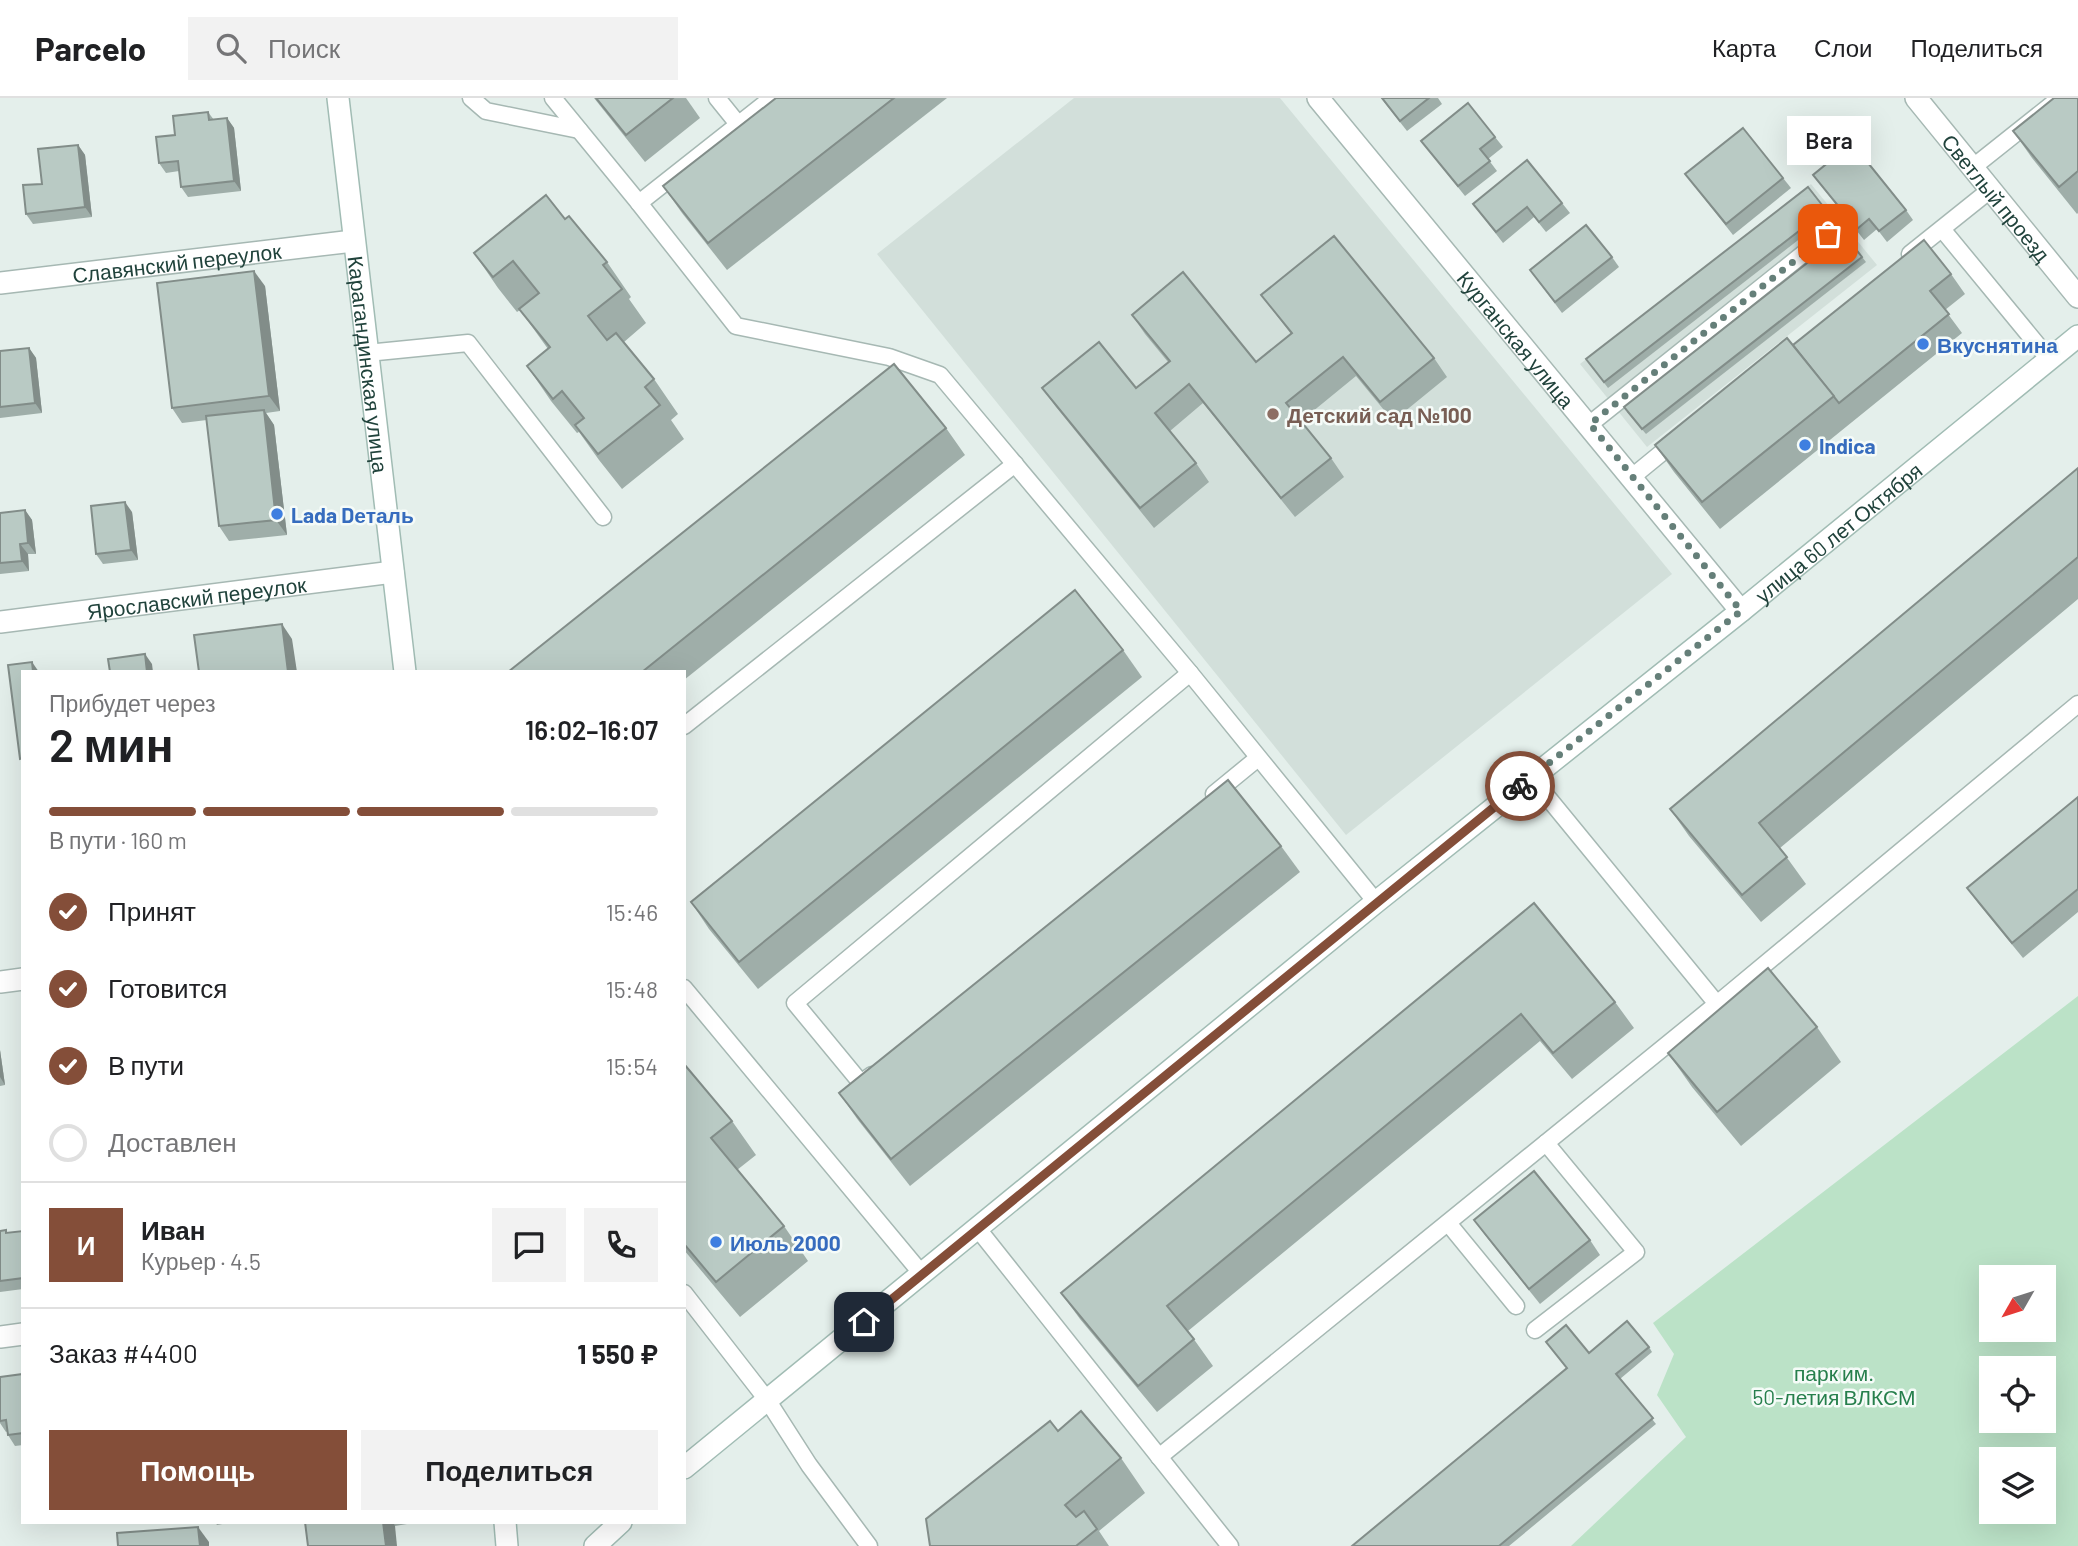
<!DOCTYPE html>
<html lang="ru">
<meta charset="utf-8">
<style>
:root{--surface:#fff;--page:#f2f2f2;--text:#202124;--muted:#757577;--line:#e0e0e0;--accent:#844e39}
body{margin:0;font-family:Barlow,sans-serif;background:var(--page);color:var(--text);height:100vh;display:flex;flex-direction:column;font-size:26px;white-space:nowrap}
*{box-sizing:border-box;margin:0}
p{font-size:23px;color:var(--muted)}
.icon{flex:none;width:38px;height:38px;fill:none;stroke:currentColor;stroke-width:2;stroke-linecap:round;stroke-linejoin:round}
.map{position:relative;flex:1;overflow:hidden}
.sheet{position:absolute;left:21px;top:572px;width:665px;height:854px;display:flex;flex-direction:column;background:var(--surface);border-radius:0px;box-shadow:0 7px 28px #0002}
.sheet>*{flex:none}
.needle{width:46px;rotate:231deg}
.controls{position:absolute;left:1979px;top:1167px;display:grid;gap:14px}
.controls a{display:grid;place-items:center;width:77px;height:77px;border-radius:0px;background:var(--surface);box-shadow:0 7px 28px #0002;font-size:35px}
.pin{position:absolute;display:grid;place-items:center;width:60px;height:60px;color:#fff;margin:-30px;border-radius:14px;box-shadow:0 4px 10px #0006}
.courier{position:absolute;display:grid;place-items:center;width:70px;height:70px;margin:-35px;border:5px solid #844e39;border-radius:50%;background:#fff;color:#222;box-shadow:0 2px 9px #0007}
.bubble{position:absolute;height:49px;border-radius:0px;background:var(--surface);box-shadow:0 7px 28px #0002;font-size:23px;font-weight:600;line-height:49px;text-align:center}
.head em{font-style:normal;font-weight:600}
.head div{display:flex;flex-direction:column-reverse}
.head{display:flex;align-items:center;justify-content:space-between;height:119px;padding:0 28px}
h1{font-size:46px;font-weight:600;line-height:52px}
.bar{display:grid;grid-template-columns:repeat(4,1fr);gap:10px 7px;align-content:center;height:84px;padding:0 28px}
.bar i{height:9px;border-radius:5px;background:var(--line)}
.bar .current{background:var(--accent)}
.bar p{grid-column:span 4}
.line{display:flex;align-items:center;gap:18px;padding:0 28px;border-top:2px solid var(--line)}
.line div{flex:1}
.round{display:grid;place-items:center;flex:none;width:74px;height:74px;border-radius:0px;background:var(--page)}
ol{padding:0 28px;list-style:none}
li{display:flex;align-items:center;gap:21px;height:77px}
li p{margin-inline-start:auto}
li .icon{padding:7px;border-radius:50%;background:var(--accent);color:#fff;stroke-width:4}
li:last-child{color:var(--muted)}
li i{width:38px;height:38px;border:4px solid var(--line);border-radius:50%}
.cta{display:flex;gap:14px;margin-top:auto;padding:14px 28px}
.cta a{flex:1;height:80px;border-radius:0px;background:var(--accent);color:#fff;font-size:28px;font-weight:600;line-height:80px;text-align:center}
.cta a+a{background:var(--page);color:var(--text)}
header{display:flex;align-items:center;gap:42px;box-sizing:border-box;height:98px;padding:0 35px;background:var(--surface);border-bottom:2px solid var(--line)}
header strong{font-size:33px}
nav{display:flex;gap:38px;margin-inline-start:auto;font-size:24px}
.search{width:490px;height:63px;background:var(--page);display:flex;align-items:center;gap:18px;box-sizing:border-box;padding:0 24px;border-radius:0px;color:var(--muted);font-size:26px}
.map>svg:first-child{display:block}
.built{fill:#d2dfda}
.park{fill:#bbe2c7;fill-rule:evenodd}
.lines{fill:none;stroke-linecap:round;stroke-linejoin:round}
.lane-casing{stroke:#a6b8b3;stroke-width:19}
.street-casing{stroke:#a6b8b3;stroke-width:24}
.secondary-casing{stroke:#a1bcb4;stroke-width:24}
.lane{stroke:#fff;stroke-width:16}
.street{stroke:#fff;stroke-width:21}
.secondary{stroke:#fff;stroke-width:21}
.wall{fill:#9faea9}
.shaded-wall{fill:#828d89}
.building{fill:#b9cac4;stroke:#828d89;stroke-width:2}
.done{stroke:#657f79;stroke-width:7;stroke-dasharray:0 12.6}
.route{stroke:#844e39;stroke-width:9}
.shop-dot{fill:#3f7fe0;stroke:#f5fbf8;stroke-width:2.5}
.education-dot{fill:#8d6e63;stroke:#f5fbf8;stroke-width:2.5}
.labels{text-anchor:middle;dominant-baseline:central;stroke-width:5;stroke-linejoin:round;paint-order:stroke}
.street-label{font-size:21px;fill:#21433c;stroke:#f5fbf8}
.shop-label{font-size:21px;font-weight:bold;fill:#366cbe;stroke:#f5fbf8;text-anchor:start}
.education-label{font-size:21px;font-weight:bold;fill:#785e54;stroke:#f5fbf8;text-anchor:start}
.park-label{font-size:21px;fill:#267f4c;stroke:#f5fbf8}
</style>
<header>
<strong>Parcelo</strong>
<div class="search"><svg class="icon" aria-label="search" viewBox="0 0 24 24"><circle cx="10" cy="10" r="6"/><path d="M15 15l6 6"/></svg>Поиск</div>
<nav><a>Карта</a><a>Слои</a><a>Поделиться</a></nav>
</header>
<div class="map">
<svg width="2078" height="1448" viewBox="0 0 2078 1448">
<rect width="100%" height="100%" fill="#e4efeb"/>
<!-- built -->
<g class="built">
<path d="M1074 0H1280L1672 476 1346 737 877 156Z"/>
<path d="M1811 86 1877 167 1647 349 1580 266Z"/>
</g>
<!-- park -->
<path class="park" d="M2078 898V1448H1571L1686 1339 1657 1297 1674 1256 1653 1225ZM1992 1180H2044V1232H1992ZM1992 1270H2044V1323H1992ZM1992 1362H2044V1414H1992Z"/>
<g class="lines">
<defs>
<g id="lane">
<path d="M471 0 486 13 579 32"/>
<path d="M553 0 639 105 772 0"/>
<path d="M717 0 738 26"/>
<path d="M1972 70 2060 0"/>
<path d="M639 105 736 228 889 259 940 277 1190 575 1376 804"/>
<path d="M1942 131 2049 261"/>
<path d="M1910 156 1990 92"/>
<path d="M367 255 468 245 603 419"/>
<path d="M1590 326 1828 136"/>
<path d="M1632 379 1676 343"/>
<path d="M684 628 1015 366"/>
<path d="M1214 696 1258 660"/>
<path d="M684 890 922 1176"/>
<path d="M1717 906 2078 606"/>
<path d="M872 977 861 985 795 905 1190 575"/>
<path d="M1448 1125 1516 1208"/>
<path d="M978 1131 1230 1448"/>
<path d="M684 1195 768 1303 809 1367 869 1448"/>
<path d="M1535 1232 1636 1154 1546 1045"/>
<path d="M1159 1359 1717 906 1531 679"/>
</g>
<g id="street">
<path id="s1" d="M1318 0 1741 513"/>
<path id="s2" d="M1916 0 2078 199"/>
<path id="s3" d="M0 185 353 143"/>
<path id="s4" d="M0 524 393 474"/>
<path d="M0 884 23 881"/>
<path d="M0 1239 23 1236"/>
</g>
<g id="secondary">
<path id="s5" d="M338 0 405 574"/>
<path id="s6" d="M684 1370 1376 804 1741 513 2078 238"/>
<path d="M505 1424 507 1448"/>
<path d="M595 1448 621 1424"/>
</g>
</defs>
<!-- lane casing -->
<use href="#lane" class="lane-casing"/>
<!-- street casing -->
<use href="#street" class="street-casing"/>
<!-- secondary casing -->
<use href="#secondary" class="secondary-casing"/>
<!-- lane -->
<use href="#lane" class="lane"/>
<!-- street -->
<use href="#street" class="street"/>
<!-- secondary -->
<use href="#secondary" class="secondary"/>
</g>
<!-- wall -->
<g class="wall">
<path d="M594 0H686L700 20 645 64Z"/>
<path d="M776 0H947L727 172 682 115 663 88Z"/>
<path d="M1381 0H1438L1442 6 1407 33Z"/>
<path d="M2078 0V115L2077 116 2032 60 2013 33Z"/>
<path d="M208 14 214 22 227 20 234 30 241 93 188 99 181 89 179 73 166 75 159 65 175 37Z"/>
<path d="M1495 39 1503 49 1488 61 1497 73 1465 98 1421 43Z"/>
<path d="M78 47 85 57 92 119 33 126 26 116 42 86Z"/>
<path d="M1685 76 1783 80 1791 90 1733 137Z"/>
<path d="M1813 77 1906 112 1913 122 1887 144 1877 131 1864 142Z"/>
<path d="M1808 89 1829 118 1608 290 1586 261Z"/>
<path d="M1562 105 1570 115 1546 134 1534 119 1503 145 1473 106Z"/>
<path d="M565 121 607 164 631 199 629 201 646 225 624 244 654 281 678 316 671 322 684 341 622 391 599 362 579 334 577 335 551 303 527 268 548 251 520 212 517 214 498 190 474 155Z"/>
<path d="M1844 136 1866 164 1646 336 1627 314Z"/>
<path d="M1612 159 1619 169 1562 215 1530 172Z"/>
<path d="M1951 176 1965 196 1945 212 1962 235 1720 431 1674 374 1655 347 1793 247Z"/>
<path d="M265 188 280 313 266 315 274 327 287 437 229 443 219 428 207 322 182 325 172 310Z"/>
<path d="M1261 197 1434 260 1447 279 1393 323 1356 278 1301 323 1331 360 1344 379 1295 419 1203 305 1170 333 1196 365 1209 384 1154 430 1056 309 1042 290H1136L1168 264 1145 236 1132 217 1256 264 1291 236Z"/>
<path d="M29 250 36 260 42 315 0 320V253Z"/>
<path d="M946 330 965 357 684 582V574H508Z"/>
<path d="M2078 370V501L1780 750 1806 786 1761 824 1689 738 1670 711Z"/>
<path d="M25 412 32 422 36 456H28L29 473 0 476V415Z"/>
<path d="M132 414 138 462 103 466 96 456Z"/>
<path d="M1123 552 1142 579 758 891 709 831 691 804Z"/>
<path d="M2078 699V814L2023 860 1978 805 1967 790Z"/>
<path d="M1281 748 1300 774 910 1088 858 1022 839 995Z"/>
<path d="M1534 805 1615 904 1634 930 1572 981 1540 943 1188 1233 1213 1268 1157 1314 1080 1221 1061 1195Z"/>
<path d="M1817 929 1841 964 1741 1048 1692 989 1668 955Z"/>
<path d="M0 952 5 987 0 988Z"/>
<path d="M684 966 732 1023 756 1057 737 1072 784 1128 808 1163 740 1219 684 1152Z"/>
<path d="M1474 1122 1590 1142 1600 1157 1540 1206 1485 1137Z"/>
<path d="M0 1133 8 1135 23 1133V1191L0 1194Z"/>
<path d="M1649 1249 1652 1254 1620 1281 1656 1326 1509 1448H1352L1589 1255Z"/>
<path d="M23 1276V1347L15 1348 8 1337V1333L6 1334 0 1325V1279Z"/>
<path d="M1058 1333 1121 1360 1145 1395 1099 1433 1109 1448H930Z"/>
<path d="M215 1424H233L217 1427Z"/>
<path d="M305 1424H413V1425L395 1428Z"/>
</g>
<!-- shaded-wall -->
<g class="shaded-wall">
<path d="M227 20 234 30 241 93 234 83Z"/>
<path d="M78 47 85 57 92 119 85 109Z"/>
<path d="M254 173 265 188 280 313 269 298Z"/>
<path d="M29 250 36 260 42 315 35 305Z"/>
<path d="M264 312 274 327 287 437 276 422Z"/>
<path d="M125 404 132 414 138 462 131 452Z"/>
<path d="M25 412 32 422 36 456 28 445Z"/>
<path d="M20 446 28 456 29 473 22 463Z"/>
<path d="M282 526 292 541 297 574H288Z"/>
<path d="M145 556 152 566 153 574H147Z"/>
<path d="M32 564 39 574H33Z"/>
<path d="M0 952 5 987 0 979Z"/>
<path d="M383 1424H393L395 1428 397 1448H386Z"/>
<path d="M198 1429 209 1444V1448H200Z"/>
</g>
<!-- building -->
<g class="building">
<path d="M596 0H673L626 37Z"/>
<path d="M776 0H894L708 145 663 88Z"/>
<path d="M1382 0H1429L1400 23Z"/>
<path d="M2054 0H2078V73L2059 89 2013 33Z"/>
<path d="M1468 5 1495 39 1480 51 1490 63 1458 88 1421 43Z"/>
<path d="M208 14 209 22 227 20 234 83 181 89 178 63 159 65 156 39 175 37 173 18Z"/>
<path d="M1743 30 1783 80 1726 126 1685 76Z"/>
<path d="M1852 45 1906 112 1879 133 1869 121 1857 131 1813 77Z"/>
<path d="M78 47 85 109 26 116 23 87 42 86 38 51Z"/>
<path d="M1527 62 1562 105 1539 124 1527 109 1496 134 1473 106Z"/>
<path d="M1808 89 1826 112 1604 284 1586 261Z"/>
<path d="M546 97 565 121 569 118 607 164 603 167 622 191 588 218 607 242 616 235 654 281 645 289 660 307 598 356 575 327 584 320 562 293 553 301 527 268 550 249 519 211 539 195 513 163 493 179 474 155Z"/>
<path d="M1586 127 1612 159 1555 204 1530 172Z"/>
<path d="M1844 136 1862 159 1642 331 1624 309Z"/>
<path d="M1334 138 1434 260 1380 304 1343 259 1286 305 1331 360 1281 400 1189 286 1155 315 1196 365 1140 410 1042 290 1099 244 1136 290 1170 263 1132 217 1183 174 1256 264 1292 235 1261 197Z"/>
<path d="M1924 142 1951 176 1930 193 1949 216 1839 305 1793 247Z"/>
<path d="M254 173 269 298 172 310 157 185Z"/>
<path d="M1787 240 1834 298 1702 404 1655 347Z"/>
<path d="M29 250 35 305 0 309V253Z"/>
<path d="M894 266 946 330 642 574H508Z"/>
<path d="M264 312 276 422 219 428 206 318Z"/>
<path d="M2078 370V459L1759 725 1787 759 1742 797 1670 711Z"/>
<path d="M125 404 131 452 96 456 91 408Z"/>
<path d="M25 412 28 445 20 446 22 463 0 465V415Z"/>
<path d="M1075 492 1123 552 739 864 691 804Z"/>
<path d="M282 526 288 574H199L194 537Z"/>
<path d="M145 556 147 574H110L108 561Z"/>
<path d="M32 564 33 574H23V660L20 661 8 567Z"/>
<path d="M1228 682 1281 748 891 1061 839 995Z"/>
<path d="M2078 699V791L2012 845 1967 790Z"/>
<path d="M1534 805 1615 904 1553 955 1521 916 1167 1208 1194 1241 1138 1288 1061 1195Z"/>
<path d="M1768 870 1817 929 1717 1014 1668 955Z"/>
<path d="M684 966 732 1023 711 1040 784 1128 716 1184 684 1146Z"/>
<path d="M1534 1073 1590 1142 1529 1191 1474 1122Z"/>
<path d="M6 1132V1135L23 1133V1180L0 1183V1133Z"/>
<path d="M1627 1223 1649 1249 1616 1276 1653 1320 1499 1448H1352L1567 1270 1546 1244 1566 1227 1589 1255Z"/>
<path d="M23 1276V1335L8 1337 6 1322 0 1323V1279Z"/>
<path d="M1081 1313 1121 1360 1065 1407 1076 1419 1084 1413 1097 1431 1076 1448H930L926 1421 1050 1323 1058 1333Z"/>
<path d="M305 1424H383L386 1448H308Z"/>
<path d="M198 1429 200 1448H118L117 1435Z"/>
</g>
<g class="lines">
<!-- done -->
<path class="done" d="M1520 688 1741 513 1590 326 1828 136"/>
<!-- route -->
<path class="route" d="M864 1224 1520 688"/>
</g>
<!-- markers -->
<g class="shop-dot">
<circle cx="1923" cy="246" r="7"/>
<circle cx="1805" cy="347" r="7"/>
<circle cx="277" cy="416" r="7"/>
<circle cx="716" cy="1144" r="7"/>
</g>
<circle class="education-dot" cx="1273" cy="316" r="7"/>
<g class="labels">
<!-- street labels -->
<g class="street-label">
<text stroke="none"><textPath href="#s2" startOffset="128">Светлый проезд</textPath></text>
<text stroke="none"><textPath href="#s3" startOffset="178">Славянский переулок</textPath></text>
<text stroke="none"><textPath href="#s1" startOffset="312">Курганская улица</textPath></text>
<text stroke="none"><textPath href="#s5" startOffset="268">Карагандинская улица</textPath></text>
<text stroke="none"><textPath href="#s6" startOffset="1486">улица 60 лет Октября</textPath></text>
<text stroke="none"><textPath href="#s4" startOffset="198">Ярославский переулок</textPath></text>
</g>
<!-- shop labels -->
<g class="shop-label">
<text x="1937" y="246">Вкуснятина</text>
<text x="1819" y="347">Indica</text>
<text x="291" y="416">Lada Dеталь</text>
<text x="730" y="1144">Июль 2000</text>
</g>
<!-- education labels -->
<g class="education-label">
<text x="1287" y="316">Детский сад №100</text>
</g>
<!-- park labels -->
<g class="park-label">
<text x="1834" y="1274">парк им.<tspan x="1834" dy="24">50-летия ВЛКСМ</tspan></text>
</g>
</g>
</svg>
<div class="controls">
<a><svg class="needle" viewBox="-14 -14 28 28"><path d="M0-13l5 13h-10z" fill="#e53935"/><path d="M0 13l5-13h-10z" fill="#757577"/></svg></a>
<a><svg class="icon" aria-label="locate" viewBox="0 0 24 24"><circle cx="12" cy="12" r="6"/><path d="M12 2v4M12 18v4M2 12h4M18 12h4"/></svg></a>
<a><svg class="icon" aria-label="layers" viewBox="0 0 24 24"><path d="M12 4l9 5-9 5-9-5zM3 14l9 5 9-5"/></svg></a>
</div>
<div class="pin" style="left:1828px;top:136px;background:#ea580c"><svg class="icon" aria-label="bag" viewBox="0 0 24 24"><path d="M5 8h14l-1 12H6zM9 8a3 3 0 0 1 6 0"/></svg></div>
<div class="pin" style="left:864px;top:1224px;background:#1f2937"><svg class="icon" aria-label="home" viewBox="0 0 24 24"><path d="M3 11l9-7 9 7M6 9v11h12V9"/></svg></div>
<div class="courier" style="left:1520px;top:688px"><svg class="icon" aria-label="bike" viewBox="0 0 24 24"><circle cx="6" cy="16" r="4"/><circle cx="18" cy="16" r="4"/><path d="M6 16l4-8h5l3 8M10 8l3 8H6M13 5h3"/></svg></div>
<div class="bubble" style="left:1787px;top:18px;width:84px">Bera</div>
<section class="sheet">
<div class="head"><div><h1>2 мин</h1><p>Прибудет через</p></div><em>16:02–16:07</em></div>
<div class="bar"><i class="current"></i><i class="current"></i><i class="current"></i><i></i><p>В пути · 160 m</p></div>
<ol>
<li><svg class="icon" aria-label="check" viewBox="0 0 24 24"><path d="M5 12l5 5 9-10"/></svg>Принят<p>15:46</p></li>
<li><svg class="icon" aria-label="check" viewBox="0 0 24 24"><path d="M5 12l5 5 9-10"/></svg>Готовится<p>15:48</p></li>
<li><svg class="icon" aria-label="check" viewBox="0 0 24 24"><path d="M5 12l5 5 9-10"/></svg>В пути<p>15:54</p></li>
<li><i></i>Доставлен</li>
</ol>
<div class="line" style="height:126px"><b class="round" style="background:var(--accent);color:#fff">И</b><div><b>Иван</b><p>Курьер · 4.5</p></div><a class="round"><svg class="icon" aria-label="chat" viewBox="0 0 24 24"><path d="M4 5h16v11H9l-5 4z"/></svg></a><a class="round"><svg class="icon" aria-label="phone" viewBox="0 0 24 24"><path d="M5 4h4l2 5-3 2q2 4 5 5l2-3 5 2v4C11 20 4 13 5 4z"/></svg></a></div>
<div class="line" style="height:91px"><div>Заказ #4400</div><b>1 550 ₽</b></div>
<div class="cta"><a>Помощь</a><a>Поделиться</a></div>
</section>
</div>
